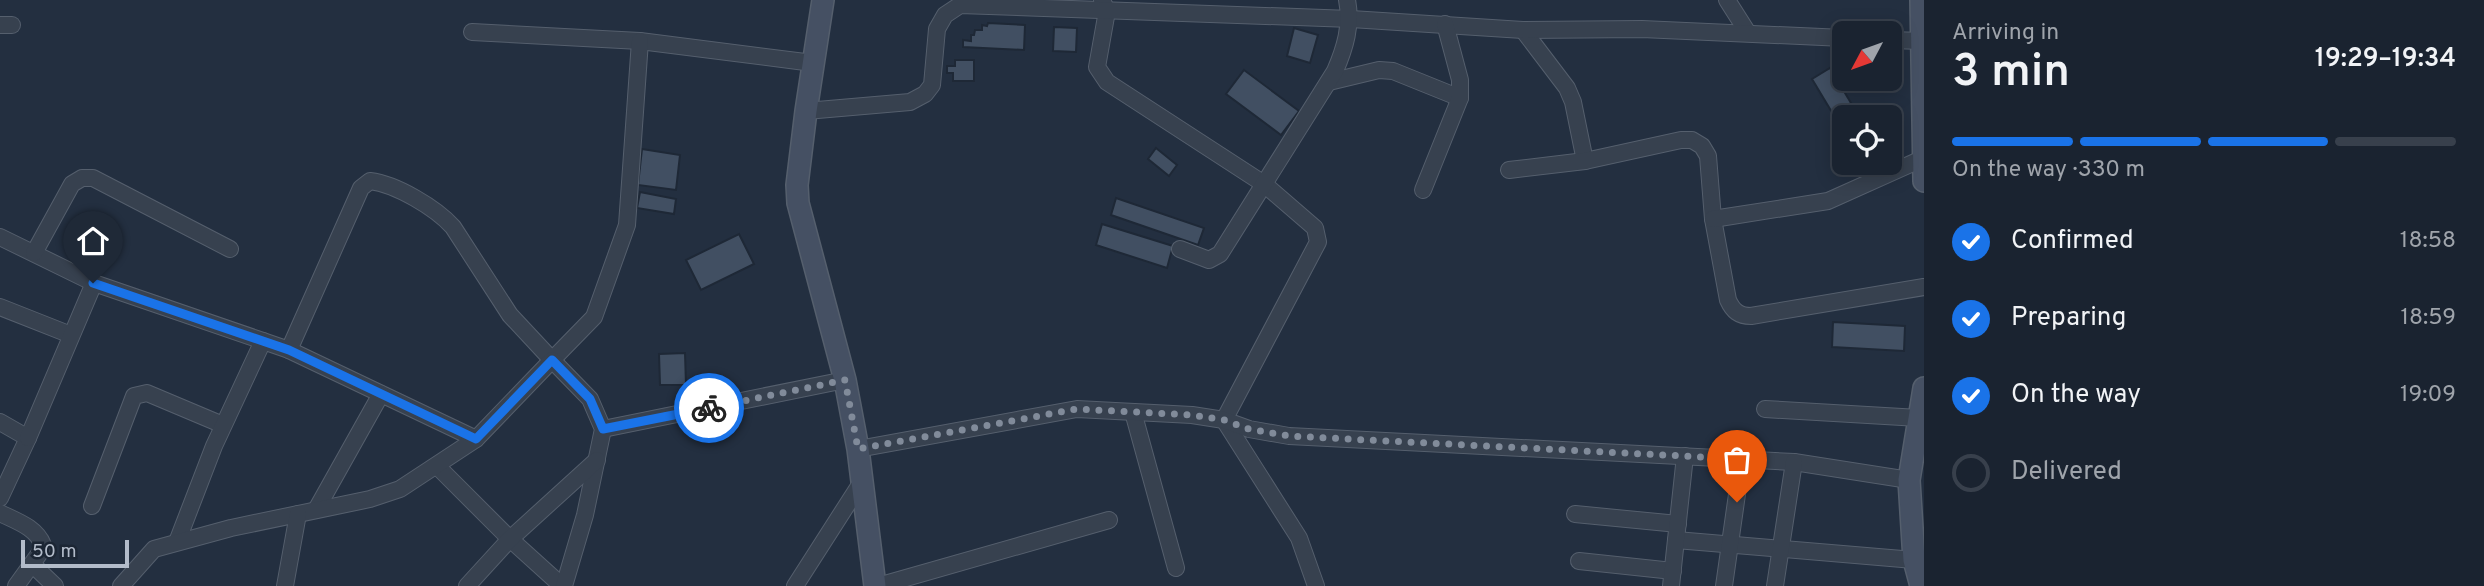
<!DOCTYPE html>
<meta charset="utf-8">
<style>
:root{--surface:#1a2330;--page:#232b38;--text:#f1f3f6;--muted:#9fa4ab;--line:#38404c;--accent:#1a73e8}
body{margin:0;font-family:Overpass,sans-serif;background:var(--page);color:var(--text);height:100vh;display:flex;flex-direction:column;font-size:26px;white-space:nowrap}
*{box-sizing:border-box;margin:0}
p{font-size:23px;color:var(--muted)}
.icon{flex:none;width:38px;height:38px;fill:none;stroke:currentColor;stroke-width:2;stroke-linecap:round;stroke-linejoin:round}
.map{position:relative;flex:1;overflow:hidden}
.sheet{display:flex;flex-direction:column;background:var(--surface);width:560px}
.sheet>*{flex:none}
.needle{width:46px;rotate:229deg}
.tools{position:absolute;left:1832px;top:21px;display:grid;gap:14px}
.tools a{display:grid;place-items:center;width:70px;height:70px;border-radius:10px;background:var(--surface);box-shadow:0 4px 18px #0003,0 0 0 2px var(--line);font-size:35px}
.scale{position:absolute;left:21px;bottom:18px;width:108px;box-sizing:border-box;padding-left:7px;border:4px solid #b3bcca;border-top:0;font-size:19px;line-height:24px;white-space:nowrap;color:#b3bcca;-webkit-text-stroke:5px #1c2634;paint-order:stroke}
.pin{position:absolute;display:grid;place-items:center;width:60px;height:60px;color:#fff;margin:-72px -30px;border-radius:50% 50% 50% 0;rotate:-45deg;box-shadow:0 0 7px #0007}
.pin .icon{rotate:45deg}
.courier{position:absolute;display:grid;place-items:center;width:70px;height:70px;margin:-35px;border:5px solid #1a73e8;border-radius:50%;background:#fff;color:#222;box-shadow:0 2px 9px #0007}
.summary em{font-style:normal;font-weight:600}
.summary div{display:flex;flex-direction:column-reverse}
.summary{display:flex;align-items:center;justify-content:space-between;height:119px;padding:0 28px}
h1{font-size:46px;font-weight:600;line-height:52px}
.bar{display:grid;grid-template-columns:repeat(4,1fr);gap:10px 7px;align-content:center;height:84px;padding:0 28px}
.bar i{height:9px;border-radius:5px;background:var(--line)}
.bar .active{background:var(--accent)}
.bar p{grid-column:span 4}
ol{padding:0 28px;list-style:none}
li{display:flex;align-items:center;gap:21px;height:77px}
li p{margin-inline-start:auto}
li .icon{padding:7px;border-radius:50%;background:var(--accent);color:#fff;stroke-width:4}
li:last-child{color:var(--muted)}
li i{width:38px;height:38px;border:4px solid var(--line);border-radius:50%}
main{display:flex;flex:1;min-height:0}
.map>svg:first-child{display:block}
.building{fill:#414f62;stroke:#1e2836;stroke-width:2}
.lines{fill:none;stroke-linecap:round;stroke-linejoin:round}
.street-casing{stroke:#555f6d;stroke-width:18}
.secondary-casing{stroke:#555f6d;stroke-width:24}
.street{stroke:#37414f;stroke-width:16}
.secondary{stroke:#455063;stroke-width:21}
.done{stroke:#818b9a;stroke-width:7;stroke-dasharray:0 12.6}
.route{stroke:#1a73e8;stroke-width:9}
</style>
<main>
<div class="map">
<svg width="1924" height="586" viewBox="0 0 1924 586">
<rect width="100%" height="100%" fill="#232f40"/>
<!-- building -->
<g class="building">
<path d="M988 23 1025 25 1024 50 963 47V40L971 41V35H974L975 30H982V25L987 26Z"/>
<path d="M1054 27 1077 28 1076 52 1053 51Z"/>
<path d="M1294 28 1318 35 1310 63 1287 56Z"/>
<path d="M955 60H974V81H953V73H947V66H955Z"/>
<path d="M1830 68 1851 103 1833 114 1812 79Z"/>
<path d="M1244 70 1299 111 1281 135 1226 94Z"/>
<path d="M1156 148 1177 165 1169 176 1148 159Z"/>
<path d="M642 149 680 155 676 190 638 185Z"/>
<path d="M640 192 676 199 674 214 637 208Z"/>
<path d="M1116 198 1204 228 1198 245 1111 215Z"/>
<path d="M1102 224 1173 246 1167 268 1096 245Z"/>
<path d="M739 234 754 264 701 290 686 260Z"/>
<path d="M1833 322 1905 326 1904 351 1832 347Z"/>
<path d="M685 353 686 385H660L659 354Z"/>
</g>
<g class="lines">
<defs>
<g id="street">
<path d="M1102 0 1107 11 1097 67 1107 82 1264 184 1315 228 1318 242 1224 420 1299 538 1316 586"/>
<path d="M1727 0 1748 33"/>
<path d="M0 25H12"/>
<path d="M1523 30 1567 88 1573 102 1585 161"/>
<path d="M472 32 640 41 813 63"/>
<path d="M1890 40 1923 41"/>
<path d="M1329 82 1379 70 1393 71 1460 98"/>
<path d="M806 111 910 102 925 94 932 85 937 29 945 15 960 5 1351 19 1523 30 1642 29 1844 38"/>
<path d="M1509 170 1585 161 1681 140H1692L1702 146 1708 156 1713 219 1728 300C1733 311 1739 316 1751 316L1924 287"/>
<path d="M1423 190 1460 98V80L1445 24"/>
<path d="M1713 219 1828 201 1924 158"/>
<path d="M0 237 94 283 263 341"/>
<path d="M1180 249 1209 260 1220 254 1335 71C1345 48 1352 25 1347 0"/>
<path d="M34 253 72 184 82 178H93L230 249"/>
<path d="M0 307 71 335"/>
<path d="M289 350 476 439"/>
<path d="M1765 409 1919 418"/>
<path d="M1133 412 1176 568"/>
<path d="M0 422 28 438 0 498"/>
<path d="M603 429 845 380"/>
<path d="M28 438 94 283"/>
<path d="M858 449 1077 409 1192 415 1224 420 1249 429 1289 436 1794 462 1909 480"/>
<path d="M437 466 510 539 562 586"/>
<path d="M92 506 134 396 147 393 223 425"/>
<path d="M316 510 381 394"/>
<path d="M0 513C16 521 36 527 43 545L39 554 16 586"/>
<path d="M1575 514 1678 524"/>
<path d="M1676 540 1914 560"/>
<path d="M177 542 214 446 263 341 289 350 361 188 370 181C396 184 436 208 453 227L510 315 552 360 594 317 627 225 640 41"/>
<path d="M1579 561 1673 571"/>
<path d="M32 564 55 586"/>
<path d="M121 586 154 549 231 528 370 499 400 489 476 439 552 360 590 399 603 429 585 515 564 586"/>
<path d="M285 586 298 514"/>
<path d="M467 586 510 539 597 460"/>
<path d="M795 586 861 483"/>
<path d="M878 586 1109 520"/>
<path d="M1671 586 1685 456"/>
<path d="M1724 586 1742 459"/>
<path d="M1775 586 1794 462"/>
</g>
<g id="secondary">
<path d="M823 0 806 111 797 185 798 203 845 380 858 449 875 586"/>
<path d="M1921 0 1924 181"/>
<path d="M1921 586 1914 560 1909 480 1924 388"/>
</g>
</defs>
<!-- street casing -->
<use href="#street" class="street-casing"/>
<!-- secondary casing -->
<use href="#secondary" class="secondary-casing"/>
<!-- street -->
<use href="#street" class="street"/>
<!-- secondary -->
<use href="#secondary" class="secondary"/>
</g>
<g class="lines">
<!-- done -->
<path class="done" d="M709 408 845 380 858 449 1077 409 1192 415 1224 420 1249 429 1289 436 1742 459 1737 502"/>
<!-- route -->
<path class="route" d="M93 283 289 350 476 439 552 360 590 399 603 429 709 408"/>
</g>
</svg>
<div class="tools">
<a><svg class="needle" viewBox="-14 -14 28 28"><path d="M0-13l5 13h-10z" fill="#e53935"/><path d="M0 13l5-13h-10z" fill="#9fa4ab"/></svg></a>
<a><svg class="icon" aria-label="locate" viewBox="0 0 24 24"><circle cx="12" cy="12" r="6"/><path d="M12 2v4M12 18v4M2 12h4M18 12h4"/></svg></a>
</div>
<div class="scale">50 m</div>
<div class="pin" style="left:1737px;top:502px;background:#ea580c"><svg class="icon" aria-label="bag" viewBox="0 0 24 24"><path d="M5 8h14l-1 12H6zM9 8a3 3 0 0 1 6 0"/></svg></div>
<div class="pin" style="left:93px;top:283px;background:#1f2937"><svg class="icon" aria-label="home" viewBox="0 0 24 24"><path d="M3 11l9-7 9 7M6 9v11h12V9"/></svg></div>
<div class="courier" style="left:709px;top:408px"><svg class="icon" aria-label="bike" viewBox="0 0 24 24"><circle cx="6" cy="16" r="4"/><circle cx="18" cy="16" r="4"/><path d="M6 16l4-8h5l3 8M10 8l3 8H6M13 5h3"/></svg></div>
</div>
<section class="sheet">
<div class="summary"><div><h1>3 min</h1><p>Arriving in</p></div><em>19:29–19:34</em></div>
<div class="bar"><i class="active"></i><i class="active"></i><i class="active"></i><i></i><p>On the way · 330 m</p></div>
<ol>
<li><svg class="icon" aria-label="check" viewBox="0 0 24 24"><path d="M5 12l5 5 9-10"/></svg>Confirmed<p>18:58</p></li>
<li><svg class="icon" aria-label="check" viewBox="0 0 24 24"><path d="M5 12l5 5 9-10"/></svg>Preparing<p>18:59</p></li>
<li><svg class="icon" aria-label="check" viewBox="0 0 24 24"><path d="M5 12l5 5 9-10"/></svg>On the way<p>19:09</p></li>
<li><i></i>Delivered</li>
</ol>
</section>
</main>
